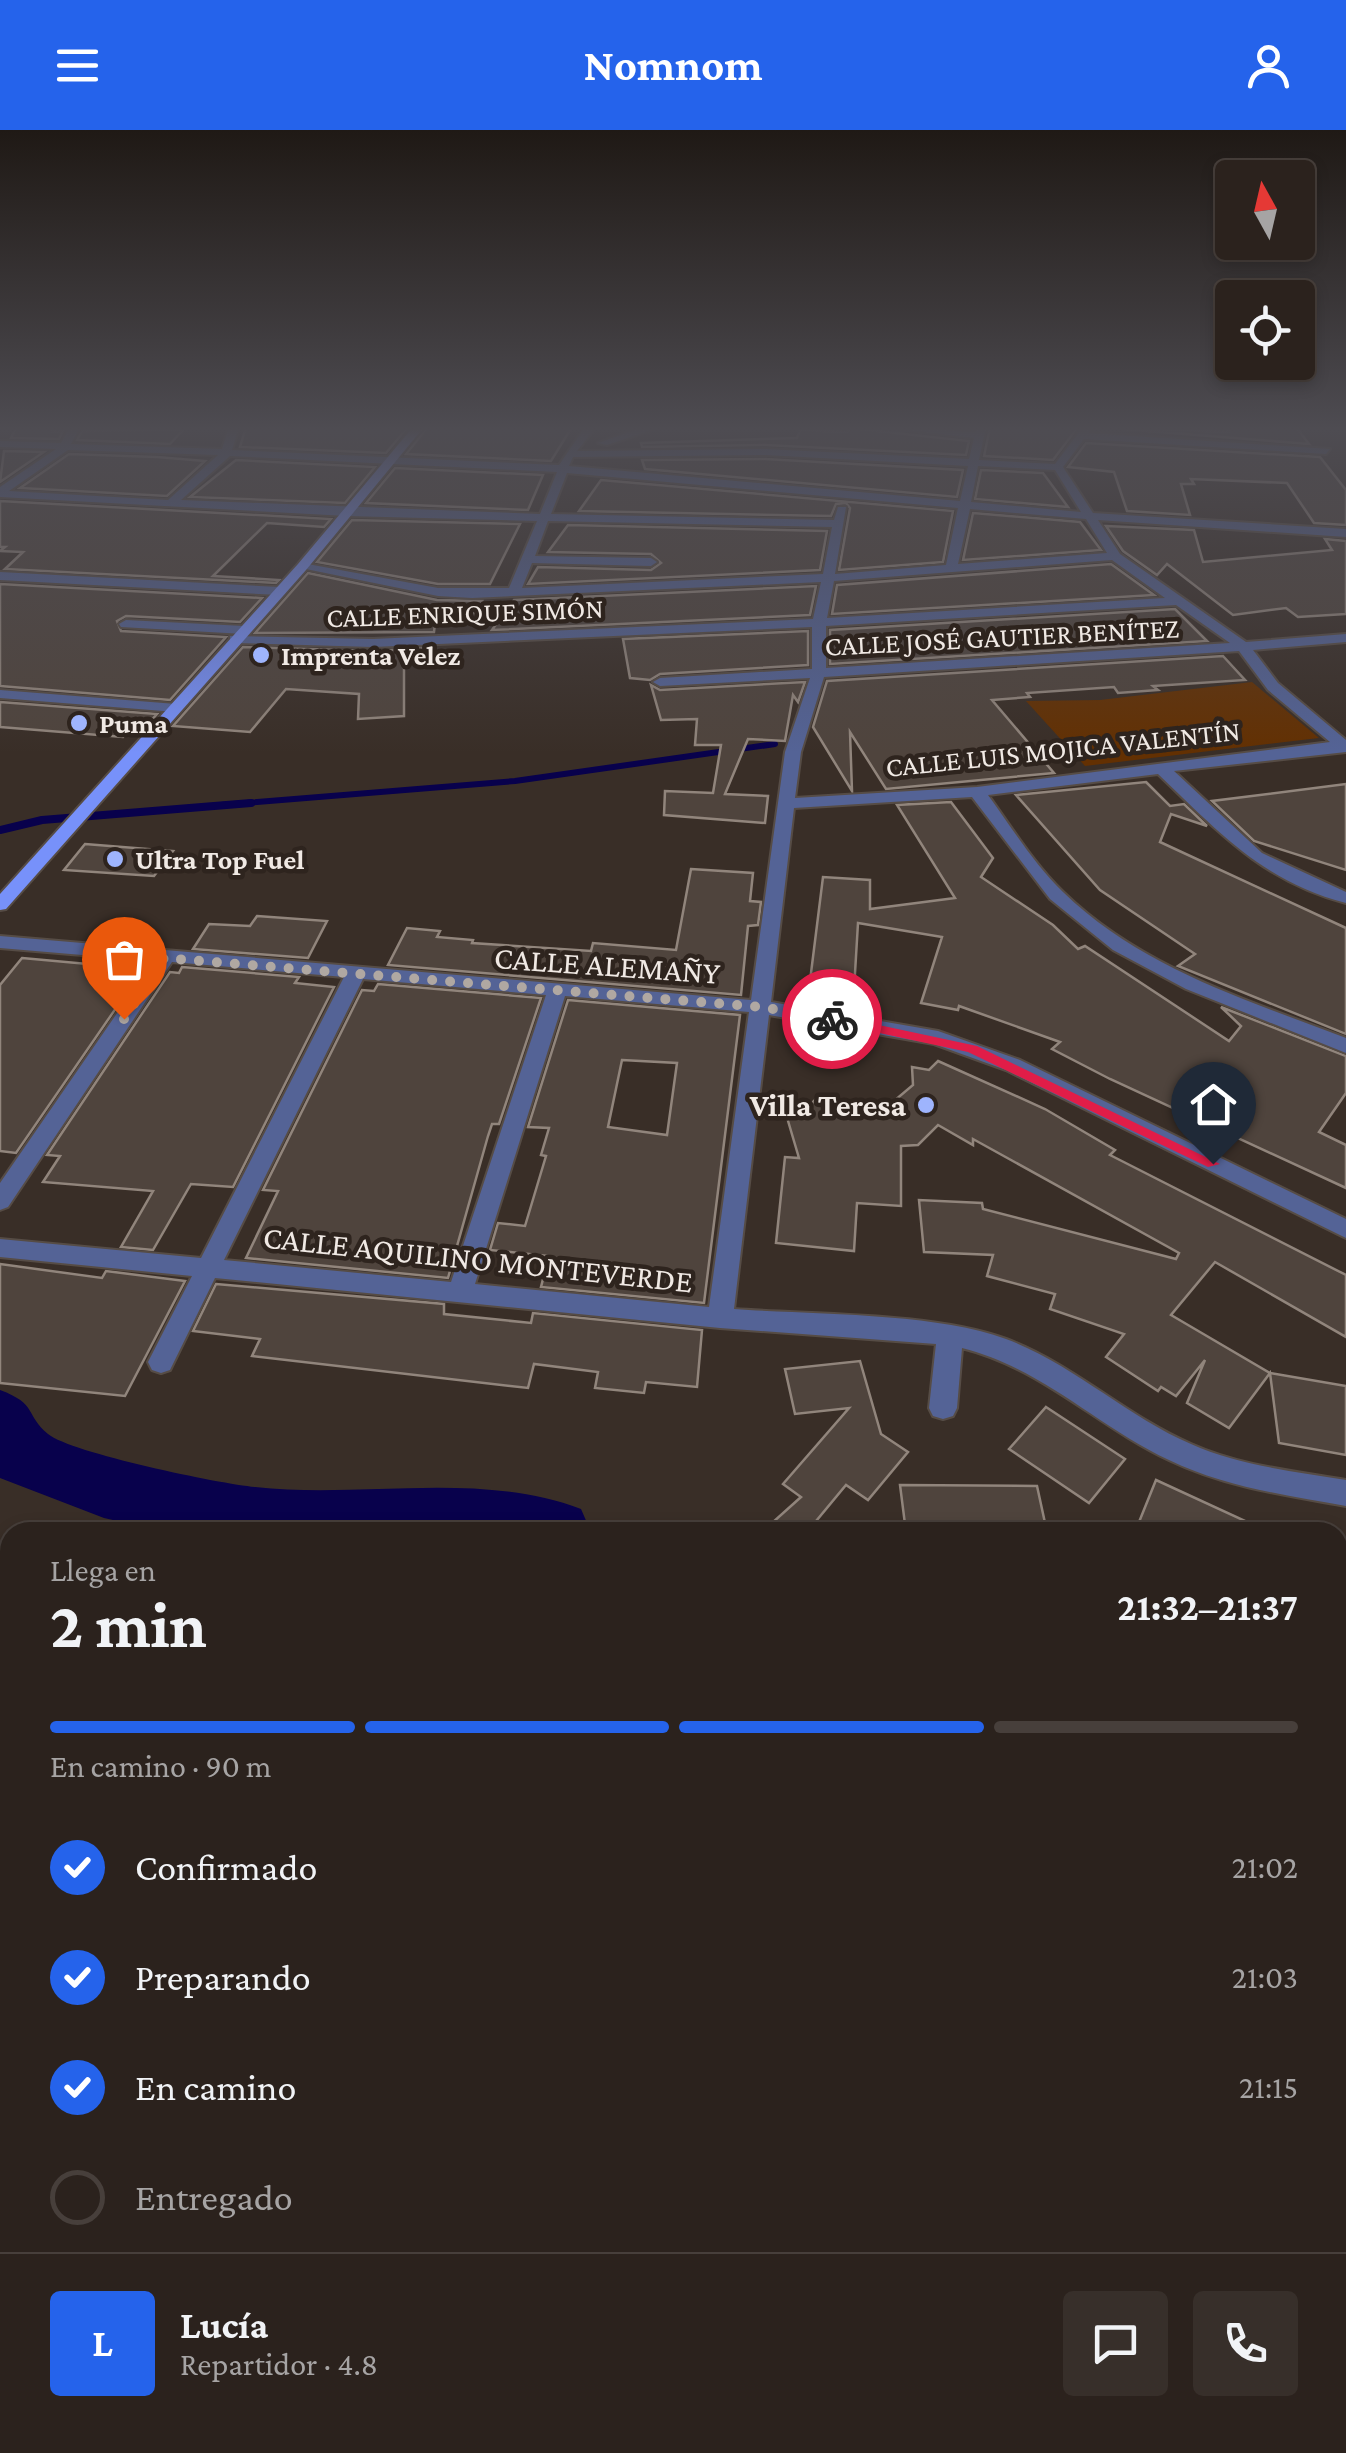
<!DOCTYPE html>
<html lang="es">
<meta charset="utf-8">
<style>
:root{--surface:#2b221d;--page:#372f2a;--text:#f1f3f6;--muted:#a6a4a4;--line:#473f3b;--accent:#2563eb}
body{margin:0;font-family:"Crimson Pro",serif;background:var(--page);color:var(--text);height:100vh;display:flex;flex-direction:column;font-size:38px;white-space:nowrap}
*{box-sizing:border-box;margin:0}
p{font-size:32px;color:var(--muted)}
.icon{flex:none;width:55px;height:55px;fill:none;stroke:currentColor;stroke-width:2;stroke-linecap:round;stroke-linejoin:round}
.map{position:relative;flex:1;overflow:hidden}
.sheet{position:absolute;left:0px;top:1392px;width:1348px;height:932px;display:flex;flex-direction:column;background:var(--surface);border-radius:30px 30px 0 0;box-shadow:0 5px 15px #0003,0 0 0 2px var(--line)}
.sheet>*{flex:none}
.needle{width:65px;rotate:352deg}
.controls{position:absolute;left:1215px;top:30px;display:grid;gap:20px}
.controls a{display:grid;place-items:center;width:100px;height:100px;border-radius:10px;background:var(--surface);box-shadow:0 5px 15px #0003,0 0 0 2px var(--line);font-size:50px}
.pin{position:absolute;display:grid;place-items:center;width:85px;height:85px;color:#fff;margin:-102px -42px;border-radius:50% 50% 50% 0;rotate:-45deg;box-shadow:0 0 10px #0007}
.pin .icon{rotate:45deg}
.courier{position:absolute;display:grid;place-items:center;width:100px;height:100px;margin:-50px;border:8px solid #e11d48;border-radius:50%;background:#fff;color:#222;box-shadow:0 2px 12px #0007}
.head em{font-style:normal;font-weight:700}
.head div{display:flex;flex-direction:column-reverse}
.head{display:flex;align-items:center;justify-content:space-between;height:170px;padding:0 50px}
h1{font-size:65px;font-weight:700;line-height:75px}
.bar{display:grid;grid-template-columns:repeat(4,1fr);gap:15px 10px;align-content:center;height:120px;padding:0 50px}
.bar i{height:12px;border-radius:8px;background:var(--line)}
.bar .on{background:var(--accent)}
.bar p{grid-column:span 4}
.line{display:flex;align-items:center;gap:25px;padding:0 50px;border-top:2px solid var(--line)}
.line div{flex:1}
.round{display:grid;place-items:center;flex:none;width:105px;height:105px;border-radius:10px;background:var(--page)}
ol{padding:0 50px;list-style:none}
li{display:flex;align-items:center;gap:30px;height:110px}
li p{margin-inline-start:auto}
li .icon{padding:10px;border-radius:50%;background:var(--accent);color:#fff;stroke-width:4}
li:last-child{color:var(--muted)}
li i{width:55px;height:55px;border:5px solid var(--line);border-radius:50%}
header{display:flex;justify-content:space-between;align-items:center;height:130px;padding:0 50px;background:var(--accent);color:#fff;font-size:45px;font-weight:700}
.map>svg:first-child{display:block}
.green{fill:#633002}
.lines{fill:none;stroke-linecap:round;stroke-linejoin:round}
.stream-far1{stroke:#08014c;stroke-width:6}
.stream{stroke:#08014c;stroke-width:8}
.river{fill:#08014c;fill-rule:evenodd}
.building{fill:#4f443d;stroke:#91857c;stroke-width:2.5;fill-rule:evenodd}
.minor-casing{stroke:#564c45;stroke-width:4}
.major-casing{stroke:#564c45;stroke-width:4}
.minor{fill:#546396;fill-rule:evenodd}
.major{fill:#7791fa;fill-rule:evenodd}
.route{fill:#e11d48}
.done{stroke:#b0a8a2;stroke-width:10;stroke-dasharray:0 18}
.poi-dot{fill:#9eb4fd;stroke:#2e241e;stroke-width:4}
.labels{text-anchor:middle;dominant-baseline:central;stroke-width:9;stroke-linejoin:round;paint-order:stroke}
.far-street-label{font-size:28px;fill:#f0e9e4;stroke:#2e241e}
.far-poi-label{font-size:28px;font-weight:bold;fill:#f0e9e4;stroke:#2e241e;text-anchor:start}
.street-label{font-size:32px;fill:#f0e9e4;stroke:#2e241e}
.poi-label{font-size:32px;font-weight:bold;fill:#f0e9e4;stroke:#2e241e;text-anchor:end}
</style>
<header><svg class="icon" aria-label="menu" viewBox="0 0 24 24"><path d="M4 6h16M4 12h16M4 18h16"/></svg>Nomnom<svg class="icon" aria-label="person" viewBox="0 0 24 24"><circle cx="12" cy="8" r="4"/><path d="M4 21q1-7 8-7t8 7"/></svg></header>
<div class="map">
<svg width="1346" height="2323" viewBox="0 0 1346 2323">
<rect width="100%" height="100%" fill="#392e27"/>
<!-- green -->
<g class="green">
<path d="M1252 552 1319 608 1085 636 1026 571 1100 570Z"/>
<path d="M0 1617 10 1620V2315H1183V2323H0Z"/>
</g>
<g class="lines">
<!-- stream-far1 -->
<path class="stream-far1" d="M221 675 515 651 775 614"/>
<!-- stream -->
<path class="stream" d="M0 700 42 690 251 673"/>
<!-- river -->
<g class="river">
<path d="M0 1260C38 1274 25 1285 48 1304 71 1323 221 1354 255 1357 363 1369 477 1340 581 1379L591 1402H166L104 1388 0 1348Z"/>
<path d="M1338 1525 1346 1527V1607L1338 1605Z"/>
</g>
</g>
<!-- building -->
<g class="building">
<path d="M55 297 52 302 63 301 59 309 11 308 16 298Z"/>
<path d="M246 297H408L386 323 240 317Z"/>
<path d="M428 297H572L551 331 406 324Z"/>
<path d="M990 297H1078L1053 330 984 326Z"/>
<path d="M1097 297 1229 302 1228 297H1296L1309 314Z"/>
<path d="M850 298 969 311 966 325 765 315 642 317 641 313 797 308 800 300 847 302Z"/>
<path d="M183 300 170 314 77 310 82 301Z"/>
<path d="M1086 313 1320 327 1346 360V395L1314 393 1287 353 1191 349 1194 354H1181L1190 385 1127 381 1114 342 1068 337Z"/>
<path d="M4 321 44 322 0 352Z"/>
<path d="M69 324 157 327 205 331 167 366 20 358Z"/>
<path d="M765 329 963 340 957 367 645 339 642 330Z"/>
<path d="M236 330 375 337 345 373 190 367Z"/>
<path d="M395 338 543 345 528 380 366 373Z"/>
<path d="M981 340 1043 343 1068 377 975 369Z"/>
<path d="M601 350 953 381 943 432 839 440 850 378 846 373 836 374 831 386 579 381Z"/>
<path d="M0 371 331 389 324 397 267 393 213 446 279 450 276 453 5 439 23 422 0 421 5 417H0Z"/>
<path d="M973 383 1080 392 1101 420 963 430Z"/>
<path d="M352 390 520 394 490 454H438L317 432Z"/>
<path d="M568 395 827 401 820 440 528 454 538 437 651 440 661 433 651 424 548 422Z"/>
<path d="M1106 396 1194 400 1203 432 1332 420 1325 409 1346 411V484L1298 487 1286 478 1233 485 1167 434 1157 445 1123 421Z"/>
<path d="M1111 434 1154 465 832 484 837 455Z"/>
<path d="M308 443 437 470 482 471 476 483 436 485 434 502 255 503Z"/>
<path d="M0 454 262 468 240 492 126 486 117 491 121 501 226 507 170 570 0 556Z"/>
<path d="M816 456 810 485 492 500 514 470Z"/>
<path d="M1175 479 1207 511 830 534V500Z"/>
<path d="M808 501V535L660 544 650 550 630 548 623 509Z"/>
<path d="M243 517 373 521 428 518 426 533H404V586L358 589 359 564 286 559 250 602 173 596Z"/>
<path d="M1223 526 1245 550 1153 556 1158 560 1118 563 1114 557 1027 563 1030 567 992 570 1054 643 886 659 850 602 852 661 813 597 827 551Z"/>
<path d="M805 552 798 572 793 565 785 611 748 609 725 664 768 666 765 693 664 685 665 661 713 663 721 615H695L697 589 661 590 651 555 660 560Z"/>
<path d="M0 572 157 584 148 594 136 593 123 607 0 597Z"/>
<path d="M1146 652 1170 676 1184 674 1207 696 1171 684 1160 712 1346 798V904L1178 836 1195 824 1100 760 1016 665Z"/>
<path d="M1346 654V740L1254 711 1212 671Z"/>
<path d="M951 672 993 728 981 747 1053 795 1078 819 1085 816 1229 911 1241 896 1221 877 1346 926V963L1319 1002 1346 1015V1058L1110 949 1052 919 1060 912 959 876 958 880 921 873 942 807 858 793 854 860 810 851 823 747 870 750V779L955 768 897 675Z"/>
<path d="M85 714 173 721 154 746 64 740Z"/>
<path d="M691 739 753 743 750 771 761 772 758 795 748 796 741 865 388 835 407 798 440 801 437 807 473 810 472 813 591 821 593 813 676 820Z"/>
<path d="M257 786 327 791 308 828 193 819 209 794 250 796Z"/>
<path d="M22 828 143 839 16 1023 0 1021V855Z"/>
<path d="M182 837 299 847 295 853 334 857 233 1057 191 1054 153 1120 121 1117 153 1061 43 1052 60 1026 47 1025 170 842 179 843Z"/>
<path d="M378 854 541 868 499 994H492L488 1006 448 1148 246 1128 278 1061 263 1060 362 860 374 861Z"/>
<path d="M568 870 740 885 704 1173 541 1157 549 1126 490 1120 498 1093 525 1096 546 1026 541 1025 549 998 528 997ZM622 930 677 933 667 1005 608 997Z"/>
<path d="M938 931 1045 979 1115 1020 1110 1025 1346 1145V1207L1215 1132 1171 1185 1270 1243 1346 1256V1325L1279 1313 1270 1243 1229 1298 1187 1273 1205 1230 1176 1266 1161 1257 1158 1261 1106 1227 1124 1204 1050 1179 1055 1164 987 1146 993 1125 924 1122 919 1070 982 1073 983 1079 1176 1129 1179 1123 973 1009V1015L938 995 918 1015 901 1016V1076L857 1073 854 1121 776 1113 785 1027 799 1028 786 984 804 981 817 968 826 981 881 982 913 955 912 937 929 940Z"/>
<path d="M0 1134 102 1148 106 1141 185 1151 125 1266 0 1253Z"/>
<path d="M216 1154 444 1174V1184L531 1193 533 1183 702 1200 697 1257 646 1252 644 1263 595 1258 598 1242 534 1234 528 1258 252 1226 260 1209 193 1201Z"/>
<path d="M860 1231 881 1304 908 1322 868 1370 846 1355 807 1402H762L801 1367 783 1354 849 1278 795 1284 785 1239Z"/>
<path d="M1046 1277 1125 1329 1089 1373 1009 1319Z"/>
<path d="M1156 1350 1269 1402H1135Z"/>
<path d="M900 1355 1037 1356 1047 1402H906Z"/>
</g>
<g class="lines">
<defs>
<g id="minor">
<path d="M70 297H80L71 314 222 319 229 297H239L232 320 559 335 585 297H596L577 321 765 319 969 329 974 308 883 297 975 302 976 297H986L979 330 1055 334 1083 297H1093L1088 303 1330 319 1326 324 1084 309 1063 337 1093 383 1346 399V407L1098 390 1120 424 1246 512 1346 504V512L1253 520 1278 553 1346 610V622L1174 641 1262 723 1346 762V773C1262 751 1218 701 1158 644L988 665C1012 698 1034 734 1063 762 1141 838 1247 870 1346 908V923L1186 859 1113 820 1050 769 972 667 794 678 771 872 938 901 1020 930 1346 1089V1108L1006 940 934 914 769 885 734 1179C813 1185 933 1182 1006 1209 1073 1234 1126 1286 1191 1314 1240 1336 1293 1341 1346 1350V1376C1285 1365 1225 1357 1169 1330 1095 1295 1044 1239 962 1218L957 1278 953 1286 943 1289 933 1286 929 1278 936 1214 720 1198 215 1148 170 1240 161 1243 152 1240 148 1232 192 1146 0 1127V1109L201 1128 344 847 172 832 8 1077 0 1080V1053L153 831 0 818V806L751 870 785 622 810 548 660 556 653 552 660 548 812 539V497L373 517 235 513 230 512V506L373 509 813 489 821 452 472 468 438 466 296 437 302 433 438 458H509L537 391 347 386 0 367V357L56 319 0 317V311L61 313ZM68 320 218 325 168 370 9 361ZM765 325 968 336 960 371 569 336 573 327ZM230 326 557 342 540 384 181 370ZM978 336 1055 340 1081 382 971 372ZM567 343 958 378 946 435 835 444 846 377H838L834 390 551 384ZM970 379 1086 389 1107 423 958 434ZM548 391 832 397 823 444 522 458 532 433 651 436 657 432 651 428 535 426ZM1112 430 1165 468 827 488 834 451ZM1176 475 1230 513 826 538V496ZM1239 521 1268 560 1330 612 977 657 795 668 801 622 824 547ZM363 849 546 865 451 1152 224 1130ZM565 866 749 882 709 1177 475 1154Z"/>
<path d="M643 297H660L607 315 598 313Z"/>
<path d="M0 442 279 457 285 461 279 465 0 450Z"/>
<path d="M126 490 244 496 251 500 244 504 121 497 119 494Z"/>
<path d="M0 560 176 574 183 578 176 582 0 568Z"/>
<path d="M0 1517 10 1520V1550L0 1547Z"/>
<path d="M1338 1995 1346 1997V2037L1338 2035Z"/>
<path d="M1213 2315H1257L1258 2323H1212Z"/>
</g>
<path id="major" d="M413 297H424L306 440 6 779 0 780V764L298 434Z"/>
</defs>
<!-- minor casing -->
<use href="#minor" class="minor-casing"/>
<!-- major casing -->
<use href="#major" class="major-casing"/>
<!-- minor -->
<use href="#minor" class="minor"/>
<!-- major -->
<use href="#major" class="major"/>
</g>
<!-- sky -->
<linearGradient id="sky" x2="0" y2="1"><stop stop-color="#1f1915"/><stop offset="0.48" stop-color="#4e4c52"/><stop offset="1" stop-color="#4e4c52" stop-opacity="0"/></linearGradient>
<rect width="1346" height="623" fill="url(#sky)"/>
<!-- route -->
<path class="route" d="M832 885 977 916 1220 1034 1208 1037 968 922 828 892Z"/>
<g class="lines">
<!-- done -->
<path class="done" d="M124 889 164 828 761 877 832 889"/>
</g>
<!-- markers -->
<g class="poi-dot">
<circle cx="261" cy="525" r="10"/>
<circle cx="79" cy="593" r="10"/>
<circle cx="115" cy="729" r="10"/>
<circle cx="926" cy="975" r="10"/>
</g>
<g class="labels">
<!-- far-street labels -->
<g class="far-street-label">
<text transform="translate(465 483) rotate(-2)">CALLE ENRIQUE SIMÓN</text>
<text transform="translate(1002 507) rotate(-3)">CALLE JOSÉ GAUTIER BENÍTEZ</text>
<text transform="translate(1063 619) rotate(-6)">CALLE LUIS MOJICA VALENTÍN</text>
</g>
<!-- far-poi labels -->
<g class="far-poi-label">
<text x="281" y="525">Imprenta Velez</text>
<text x="99" y="593">Puma</text>
<text x="135" y="729">Ultra Top Fuel</text>
</g>
<!-- street labels -->
<g class="street-label">
<text transform="translate(607 835) rotate(4)">CALLE ALEMAÑY</text>
<text transform="translate(478 1129) rotate(6)">CALLE AQUILINO MONTEVERDE</text>
</g>
<!-- poi labels -->
<g class="poi-label">
<text x="906" y="975">Villa Teresa</text>
</g>
</g>
</svg>
<div class="controls">
<a><svg class="needle" viewBox="-14 -14 28 28"><path d="M0-13l5 13h-10z" fill="#e53935"/><path d="M0 13l5-13h-10z" fill="#a6a4a4"/></svg></a>
<a><svg class="icon" aria-label="locate" viewBox="0 0 24 24"><circle cx="12" cy="12" r="6"/><path d="M12 2v4M12 18v4M2 12h4M18 12h4"/></svg></a>
</div>
<div class="pin" style="left:124px;top:889px;background:#ea580c"><svg class="icon" aria-label="bag" viewBox="0 0 24 24"><path d="M5 8h14l-1 12H6zM9 8a3 3 0 0 1 6 0"/></svg></div>
<div class="pin" style="left:1213px;top:1034px;background:#1f2937"><svg class="icon" aria-label="home" viewBox="0 0 24 24"><path d="M3 11l9-7 9 7M6 9v11h12V9"/></svg></div>
<div class="courier" style="left:832px;top:889px"><svg class="icon" aria-label="bike" viewBox="0 0 24 24"><circle cx="6" cy="16" r="4"/><circle cx="18" cy="16" r="4"/><path d="M6 16l4-8h5l3 8M10 8l3 8H6M13 5h3"/></svg></div>
<section class="sheet">
<div class="head"><div><h1>2 min</h1><p>Llega en</p></div><em>21:32–21:37</em></div>
<div class="bar"><i class="on"></i><i class="on"></i><i class="on"></i><i></i><p>En camino · 90 m</p></div>
<ol>
<li><svg class="icon" aria-label="check" viewBox="0 0 24 24"><path d="M5 12l5 5 9-10"/></svg>Confirmado<p>21:02</p></li>
<li><svg class="icon" aria-label="check" viewBox="0 0 24 24"><path d="M5 12l5 5 9-10"/></svg>Preparando<p>21:03</p></li>
<li><svg class="icon" aria-label="check" viewBox="0 0 24 24"><path d="M5 12l5 5 9-10"/></svg>En camino<p>21:15</p></li>
<li><i></i>Entregado</li>
</ol>
<div class="line" style="height:180px"><b class="round" style="background:var(--accent);color:#fff">L</b><div><b>Lucía</b><p>Repartidor · 4.8</p></div><a class="round"><svg class="icon" aria-label="chat" viewBox="0 0 24 24"><path d="M4 5h16v11H9l-5 4z"/></svg></a><a class="round"><svg class="icon" aria-label="phone" viewBox="0 0 24 24"><path d="M5 4h4l2 5-3 2q2 4 5 5l2-3 5 2v4C11 20 4 13 5 4z"/></svg></a></div>
</section>
</div>
